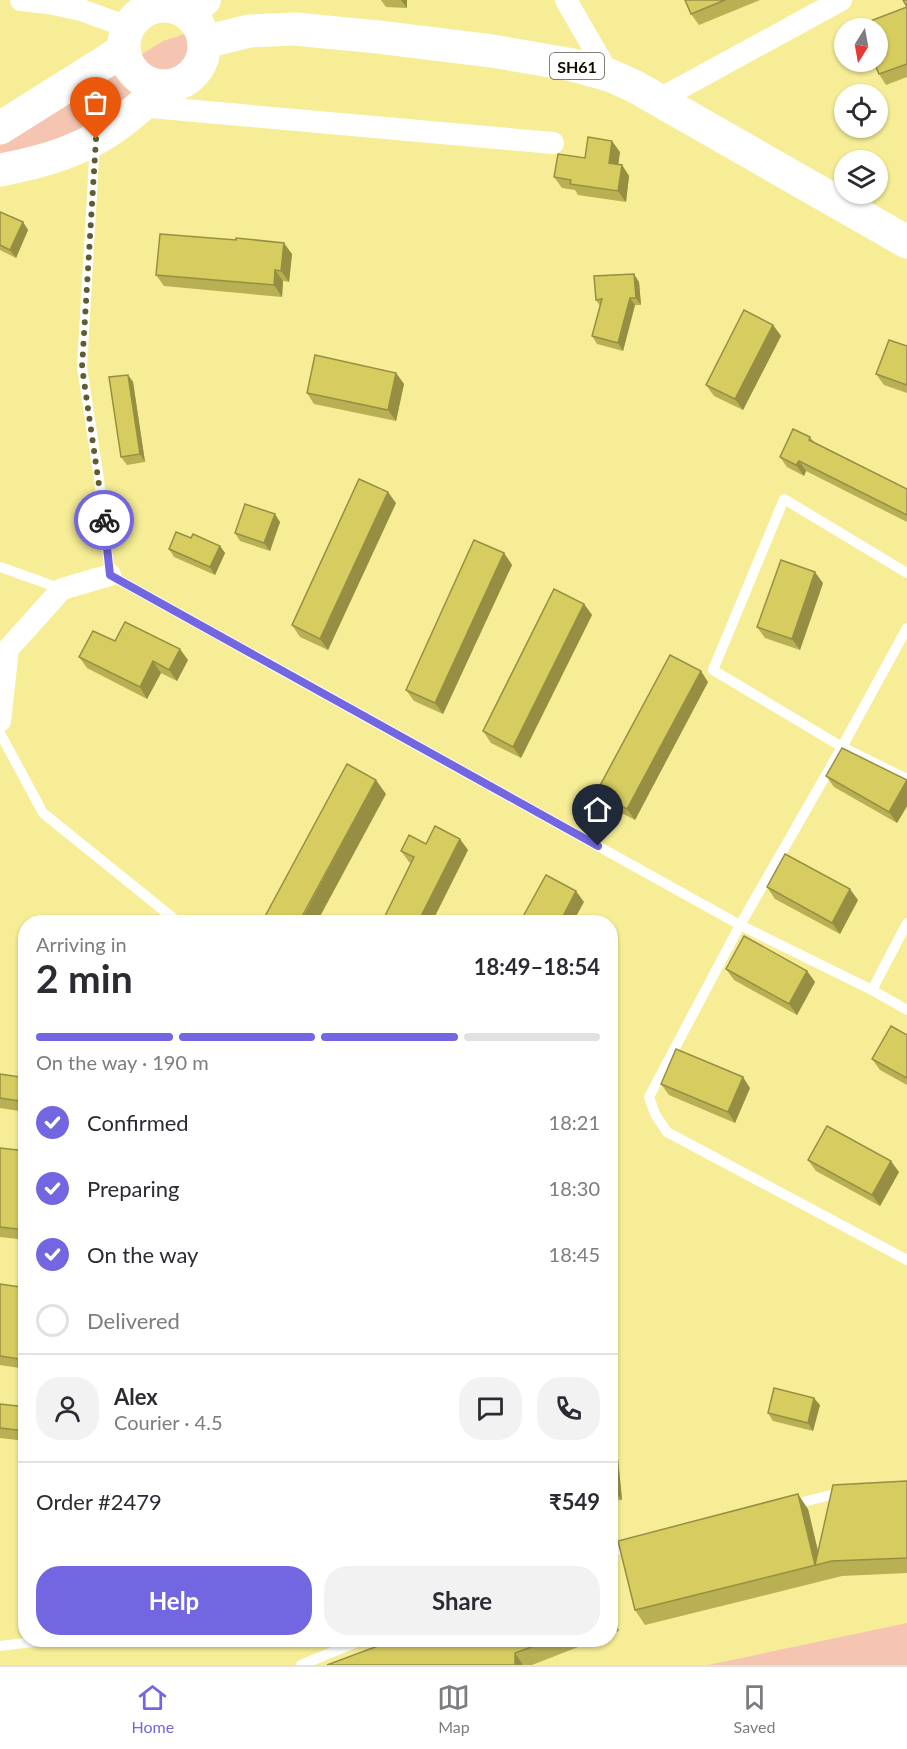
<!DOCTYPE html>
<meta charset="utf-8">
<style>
:root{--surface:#fff;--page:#f2f2f3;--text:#2b2b33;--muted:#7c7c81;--line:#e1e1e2;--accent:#7267e1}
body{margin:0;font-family:Lato,sans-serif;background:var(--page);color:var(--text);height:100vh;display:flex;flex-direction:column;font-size:22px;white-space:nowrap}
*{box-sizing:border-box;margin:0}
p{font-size:20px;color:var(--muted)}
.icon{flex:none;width:33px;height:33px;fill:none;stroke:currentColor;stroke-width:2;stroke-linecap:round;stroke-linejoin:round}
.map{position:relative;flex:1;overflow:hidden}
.details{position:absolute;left:18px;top:915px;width:600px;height:732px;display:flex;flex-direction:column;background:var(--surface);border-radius:24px;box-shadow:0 2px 4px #0004}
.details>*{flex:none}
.needle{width:39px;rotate:191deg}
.fabs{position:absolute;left:834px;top:18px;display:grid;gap:12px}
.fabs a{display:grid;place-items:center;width:54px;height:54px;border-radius:50%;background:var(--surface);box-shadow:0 2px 4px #0004;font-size:30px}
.pin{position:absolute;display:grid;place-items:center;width:51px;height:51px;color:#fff;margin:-62px -26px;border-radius:50% 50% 50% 0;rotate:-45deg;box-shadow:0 0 6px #0007}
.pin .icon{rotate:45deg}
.courier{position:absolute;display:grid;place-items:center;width:60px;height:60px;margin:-30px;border:4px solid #7267e1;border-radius:50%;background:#fff;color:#222;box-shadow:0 2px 8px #0007}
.headline em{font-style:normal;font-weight:700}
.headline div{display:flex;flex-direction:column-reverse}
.headline{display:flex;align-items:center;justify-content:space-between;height:102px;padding:0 18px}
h1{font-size:39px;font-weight:700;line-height:45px}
.bar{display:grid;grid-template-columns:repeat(4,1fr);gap:9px 6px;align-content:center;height:72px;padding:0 18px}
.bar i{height:8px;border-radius:4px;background:var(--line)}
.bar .selected{background:var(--accent)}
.bar p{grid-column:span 4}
.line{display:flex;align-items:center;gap:15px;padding:0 18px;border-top:2px solid var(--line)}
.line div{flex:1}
.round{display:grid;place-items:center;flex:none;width:63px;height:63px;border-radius:24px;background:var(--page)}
ol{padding:0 18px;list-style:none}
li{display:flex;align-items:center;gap:18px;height:66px}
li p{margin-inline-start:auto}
li .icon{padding:6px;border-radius:50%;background:var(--accent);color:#fff;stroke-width:4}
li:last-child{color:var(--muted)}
li i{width:33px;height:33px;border:3px solid var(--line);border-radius:50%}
.cta{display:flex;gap:12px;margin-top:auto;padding:12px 18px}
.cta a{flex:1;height:69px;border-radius:24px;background:var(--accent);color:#fff;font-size:24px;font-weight:700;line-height:69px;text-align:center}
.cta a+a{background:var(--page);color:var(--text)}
.tab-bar{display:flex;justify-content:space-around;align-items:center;height:84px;border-top:2px solid var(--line);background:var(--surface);font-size:16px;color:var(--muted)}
.tab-bar a{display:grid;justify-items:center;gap:3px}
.tab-bar .selected{color:var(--accent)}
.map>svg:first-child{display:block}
.green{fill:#f6c5b2}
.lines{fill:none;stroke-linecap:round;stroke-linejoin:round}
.lane{stroke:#fff;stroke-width:10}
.street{stroke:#fff;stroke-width:22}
.secondary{stroke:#fff;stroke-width:32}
.primary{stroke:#fff;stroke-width:33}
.wall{fill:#b9af53}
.shaded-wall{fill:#968f43}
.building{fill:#d7cc60;stroke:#968f43;stroke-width:1.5}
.done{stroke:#615b34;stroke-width:6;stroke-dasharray:0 10.8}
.route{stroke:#7267e1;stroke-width:8}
.labels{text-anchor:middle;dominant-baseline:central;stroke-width:4.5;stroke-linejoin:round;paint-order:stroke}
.shield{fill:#fff;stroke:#58564c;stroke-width:1.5}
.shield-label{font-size:16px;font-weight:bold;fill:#110d00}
</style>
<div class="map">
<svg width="907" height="1665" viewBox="0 0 907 1665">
<rect width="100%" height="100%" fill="#f6ed96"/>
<!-- green -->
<g class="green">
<path d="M185 34 205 39 190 64 162 79 49 153 0 170V143L163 41Z"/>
<path d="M907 1623V1665H708Z"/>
</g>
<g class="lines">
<!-- lane -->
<g class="lane">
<path d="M95 143 82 367 99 479 110 575 740 925 842 747 713 670 784 499 907 573"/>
<path d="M0 567 62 589"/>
<path d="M907 628 842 747 907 779"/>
<path d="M0 733 43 813 178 922"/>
<path d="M872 990 907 923"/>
<path d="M907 1010 872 990 740 925 649 1097 655 1114 667 1132 907 1260"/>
<path d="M791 1505 843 1492"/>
<path d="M610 1552 633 1546"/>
<path d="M0 1646 48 1640"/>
<path d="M301 1665 362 1640"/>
</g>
<!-- street -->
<g class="street">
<path d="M21 0 49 3 81 10 128 27"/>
<path d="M566 0 609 75"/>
<path d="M658 100 841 0"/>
<path d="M140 106 553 143"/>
<path d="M0 721 8 649 62 589 110 575"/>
</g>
<!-- secondary -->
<path class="secondary" d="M188 13 205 0"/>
<!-- primary -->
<g class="primary">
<circle cx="164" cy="46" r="40"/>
<path d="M205 42 249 31 295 29 378 37 492 51 573 65 609 75 634 86 907 242"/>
<path d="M0 128 124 50"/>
<path d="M0 170C44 162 88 149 124 120 137 110 150 98 163 86"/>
</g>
</g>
<!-- wall -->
<g class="wall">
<path d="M381 0H407V8L386 7Z"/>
<path d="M685 0H760L699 25 691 14Z"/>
<path d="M907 0V77L886 85 879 74 907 7Z"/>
<path d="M620 152 618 164 622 165 629 176 626 202 578 195 575 190 562 188 554 177 585 158Z"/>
<path d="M0 212 23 222 28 230 16 258 0 250Z"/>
<path d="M292 254 289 282 283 281 282 297 164 286 156 275Z"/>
<path d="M639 282 641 305H635L623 351 597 344 592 336 600 306 596 300Z"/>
<path d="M773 325 781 336 743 410 714 396 706 385Z"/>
<path d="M907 346V393L884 385 876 374Z"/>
<path d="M396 373 404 384 396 421 314 404 307 393Z"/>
<path d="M128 375 133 382 145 462 127 465 121 457Z"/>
<path d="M810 437 814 442 907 489V522L806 471 804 476 787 467 780 457Z"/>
<path d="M396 503 328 650 300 637 292 625Z"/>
<path d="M280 522 270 551 240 541 235 533Z"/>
<path d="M191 538 220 546 225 553 215 575 174 557 169 549Z"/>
<path d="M504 553 512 565 443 714 414 701 406 690Z"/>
<path d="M823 583 800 650 765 638 757 627Z"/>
<path d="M584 604 592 615 521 758 491 743 483 731Z"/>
<path d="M115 641 188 660 177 681 161 673 147 699 87 668 79 657Z"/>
<path d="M708 682 635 820 604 804 596 793Z"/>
<path d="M826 776 907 780V806L897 823 834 787Z"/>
<path d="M426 844 468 850 432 922H382L411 863 409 862 401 851Z"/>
<path d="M767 887 858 900 840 934 775 899Z"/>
<path d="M726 969 807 971 815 982 797 1015 734 980Z"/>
<path d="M907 1035V1085L880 1070 872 1059Z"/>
<path d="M0 1074 26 1078V1112L0 1108Z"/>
<path d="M661 1084 750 1088 735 1123 669 1095Z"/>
<path d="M0 1148 26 1151V1240L0 1237Z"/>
<path d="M808 1160 899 1172 880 1206 816 1171Z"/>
<path d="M0 1284 26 1288V1369L0 1365Z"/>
<path d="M0 1404 26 1407V1441L0 1438Z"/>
<path d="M820 1405 813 1431 773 1421 768 1413Z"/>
<path d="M610 1453 618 1459 622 1500 610 1501Z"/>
<path d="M907 1481V1573L842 1576 645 1625 635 1610 808 1509 818 1551Z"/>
<path d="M610 1609 619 1631 610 1634Z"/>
<path d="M394 1640H596L532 1665H327Z"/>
</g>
<!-- shaded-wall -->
<g class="shaded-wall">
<path d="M401 0H407V8Z"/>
<path d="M612 141 620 152 617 174 609 163Z"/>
<path d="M622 165 629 176 626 202 618 191Z"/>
<path d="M23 222 28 230 16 258 10 250Z"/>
<path d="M284 243 292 254 289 282 281 271Z"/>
<path d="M275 270 283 281 282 297 274 285Z"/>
<path d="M634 274 639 282 641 305 636 298Z"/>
<path d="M630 298 635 305 623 351 618 343Z"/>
<path d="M773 325 781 336 743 410 735 399Z"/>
<path d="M396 373 404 384 396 421 388 410Z"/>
<path d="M128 375 133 382 145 462 140 454Z"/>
<path d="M799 461 806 471 804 476 796 465Z"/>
<path d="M388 492 396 503 328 650 320 639Z"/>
<path d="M275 514 280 522 270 551 264 543Z"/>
<path d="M220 546 225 553 215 575 210 567Z"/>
<path d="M504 553 512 565 443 714 435 703Z"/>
<path d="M815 572 823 583 800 650 792 639Z"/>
<path d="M584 604 592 615 521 758 513 747Z"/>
<path d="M180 649 188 660 177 681 169 670Z"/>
<path d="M153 661 161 673 147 699 140 687Z"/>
<path d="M701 671 708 682 635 820 627 809Z"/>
<path d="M376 780 386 794 317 922H300Z"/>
<path d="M907 780V806L897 823 889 812Z"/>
<path d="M460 839 468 850 432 922H418Z"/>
<path d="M850 889 858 900 840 934 832 923Z"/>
<path d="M576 891 584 902 573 922H560Z"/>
<path d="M807 971 815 982 797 1015 789 1004Z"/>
<path d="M743 1077 750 1088 735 1123 728 1112Z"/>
<path d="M891 1161 899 1172 880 1206 872 1195Z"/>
<path d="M814 1398 820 1405 813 1431 808 1423Z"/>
<path d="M613 1452 618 1459 622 1500 617 1494Z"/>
<path d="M798 1494 808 1509 821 1564 815 1565Z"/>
<path d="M610 1609 619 1631 610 1619Z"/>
<path d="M515 1653 523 1665H515Z"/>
</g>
<!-- building -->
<g class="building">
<path d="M685 0H725L691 14Z"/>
<path d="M903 0H907V64L879 74 874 62H878V28H861L860 25 907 7Z"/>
<path d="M588 137 612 141 609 163 622 165 618 191 570 184 571 180 554 177 558 154 585 158Z"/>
<path d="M0 212 23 222 10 250 0 245Z"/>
<path d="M160 234 236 240V238L284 243 281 271 275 270 274 285 156 275Z"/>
<path d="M634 274 636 298H630L618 343 592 336 602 299 596 300 594 276Z"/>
<path d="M744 310 773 325 735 399 706 385Z"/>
<path d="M889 340 907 346V385L876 374Z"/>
<path d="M315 355 396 373 388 410 307 393Z"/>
<path d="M128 375 140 454 121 457 109 377Z"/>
<path d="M793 429 810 437 809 440 907 489V515L799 461 796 465 780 457Z"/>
<path d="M359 479 388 492 320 639 292 625Z"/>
<path d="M245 504 275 514 264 543 235 533Z"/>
<path d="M176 532 191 538 193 534 220 546 210 567 169 549Z"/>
<path d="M474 540 504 553 435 703 406 690Z"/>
<path d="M781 560 815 572 792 639 757 627Z"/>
<path d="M554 589 584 604 513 747 483 731Z"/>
<path d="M125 622 180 649 169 670 153 661 140 687 79 657 93 631 115 641Z"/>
<path d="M670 655 701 671 627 809 596 793Z"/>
<path d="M842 748 907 780 889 812 826 776Z"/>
<path d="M347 764 376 780 299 922 291 918 289 922H262Z"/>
<path d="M435 826 460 839 418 922H382L414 857 401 851 409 835 426 844Z"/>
<path d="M785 854 850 889 832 923 767 887Z"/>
<path d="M546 875 576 891 560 922H520Z"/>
<path d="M744 936 807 971 789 1004 726 969Z"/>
<path d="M891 1026 907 1035V1078L872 1059Z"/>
<path d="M676 1049 743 1077 728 1112 661 1084Z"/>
<path d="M0 1074 26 1078V1102L0 1098Z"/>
<path d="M827 1126 891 1161 872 1195 808 1160Z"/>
<path d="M0 1148 26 1151V1230L0 1227Z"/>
<path d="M0 1284 26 1288V1360L0 1356Z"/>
<path d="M774 1388 814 1398 808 1423 768 1413Z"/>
<path d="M0 1404 26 1407V1431L0 1428Z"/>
<path d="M613 1452 617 1494H610V1453Z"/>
<path d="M907 1481V1558L832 1561 635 1610 618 1541 798 1494 815 1565 833 1485Z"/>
<path d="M394 1640H550L515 1653V1665H327Z"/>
</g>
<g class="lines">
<!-- done -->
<path class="done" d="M96 139 82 367 104 520"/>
<!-- route -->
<path class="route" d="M104 520 110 575 598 846"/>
</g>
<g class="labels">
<!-- shield labels -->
<rect class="shield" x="550" y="53" width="54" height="26" rx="4.5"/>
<g class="shield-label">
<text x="577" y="66">SH61</text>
</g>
</g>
</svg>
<div class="fabs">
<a><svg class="needle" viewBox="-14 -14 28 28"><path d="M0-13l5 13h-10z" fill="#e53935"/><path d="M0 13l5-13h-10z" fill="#7c7c81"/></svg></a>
<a><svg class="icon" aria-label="locate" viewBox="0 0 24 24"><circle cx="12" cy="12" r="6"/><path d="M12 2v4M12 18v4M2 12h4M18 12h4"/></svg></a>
<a><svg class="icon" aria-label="layers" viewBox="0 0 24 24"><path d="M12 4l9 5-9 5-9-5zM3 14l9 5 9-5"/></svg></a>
</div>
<div class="pin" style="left:96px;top:139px;background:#ea580c"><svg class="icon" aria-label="bag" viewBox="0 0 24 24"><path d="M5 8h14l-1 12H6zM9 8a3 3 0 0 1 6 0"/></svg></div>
<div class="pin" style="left:598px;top:846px;background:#1f2937"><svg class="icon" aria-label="home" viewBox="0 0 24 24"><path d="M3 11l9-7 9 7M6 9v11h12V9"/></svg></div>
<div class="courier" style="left:104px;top:520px"><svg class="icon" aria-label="bike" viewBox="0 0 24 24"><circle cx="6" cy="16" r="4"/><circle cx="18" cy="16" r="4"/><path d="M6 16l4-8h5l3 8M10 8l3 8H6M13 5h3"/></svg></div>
<section class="details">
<div class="headline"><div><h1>2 min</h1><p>Arriving in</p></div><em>18:49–18:54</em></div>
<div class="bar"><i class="selected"></i><i class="selected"></i><i class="selected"></i><i></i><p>On the way · 190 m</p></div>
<ol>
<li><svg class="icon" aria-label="check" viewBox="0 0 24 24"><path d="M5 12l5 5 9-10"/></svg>Confirmed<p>18:21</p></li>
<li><svg class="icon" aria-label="check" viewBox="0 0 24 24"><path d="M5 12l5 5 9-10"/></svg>Preparing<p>18:30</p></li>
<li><svg class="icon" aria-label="check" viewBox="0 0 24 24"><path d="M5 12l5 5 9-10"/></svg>On the way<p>18:45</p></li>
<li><i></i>Delivered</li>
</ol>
<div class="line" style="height:108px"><a class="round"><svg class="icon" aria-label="person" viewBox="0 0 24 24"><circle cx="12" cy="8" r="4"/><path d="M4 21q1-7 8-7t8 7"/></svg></a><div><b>Alex</b><p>Courier · 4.5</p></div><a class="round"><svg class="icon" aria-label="chat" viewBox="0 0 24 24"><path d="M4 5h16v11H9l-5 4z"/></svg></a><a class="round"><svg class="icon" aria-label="phone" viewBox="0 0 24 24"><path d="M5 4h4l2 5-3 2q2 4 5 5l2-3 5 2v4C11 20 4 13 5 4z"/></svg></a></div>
<div class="line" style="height:78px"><div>Order #2479</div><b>₹549</b></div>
<div class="cta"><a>Help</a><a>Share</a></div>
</section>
</div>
<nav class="tab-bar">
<a class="selected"><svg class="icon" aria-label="home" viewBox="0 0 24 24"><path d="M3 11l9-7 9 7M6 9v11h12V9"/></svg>Home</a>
<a><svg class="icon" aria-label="map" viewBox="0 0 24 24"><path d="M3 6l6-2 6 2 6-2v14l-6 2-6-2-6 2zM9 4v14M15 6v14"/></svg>Map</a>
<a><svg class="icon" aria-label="saved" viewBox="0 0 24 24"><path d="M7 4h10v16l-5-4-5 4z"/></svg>Saved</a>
</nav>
